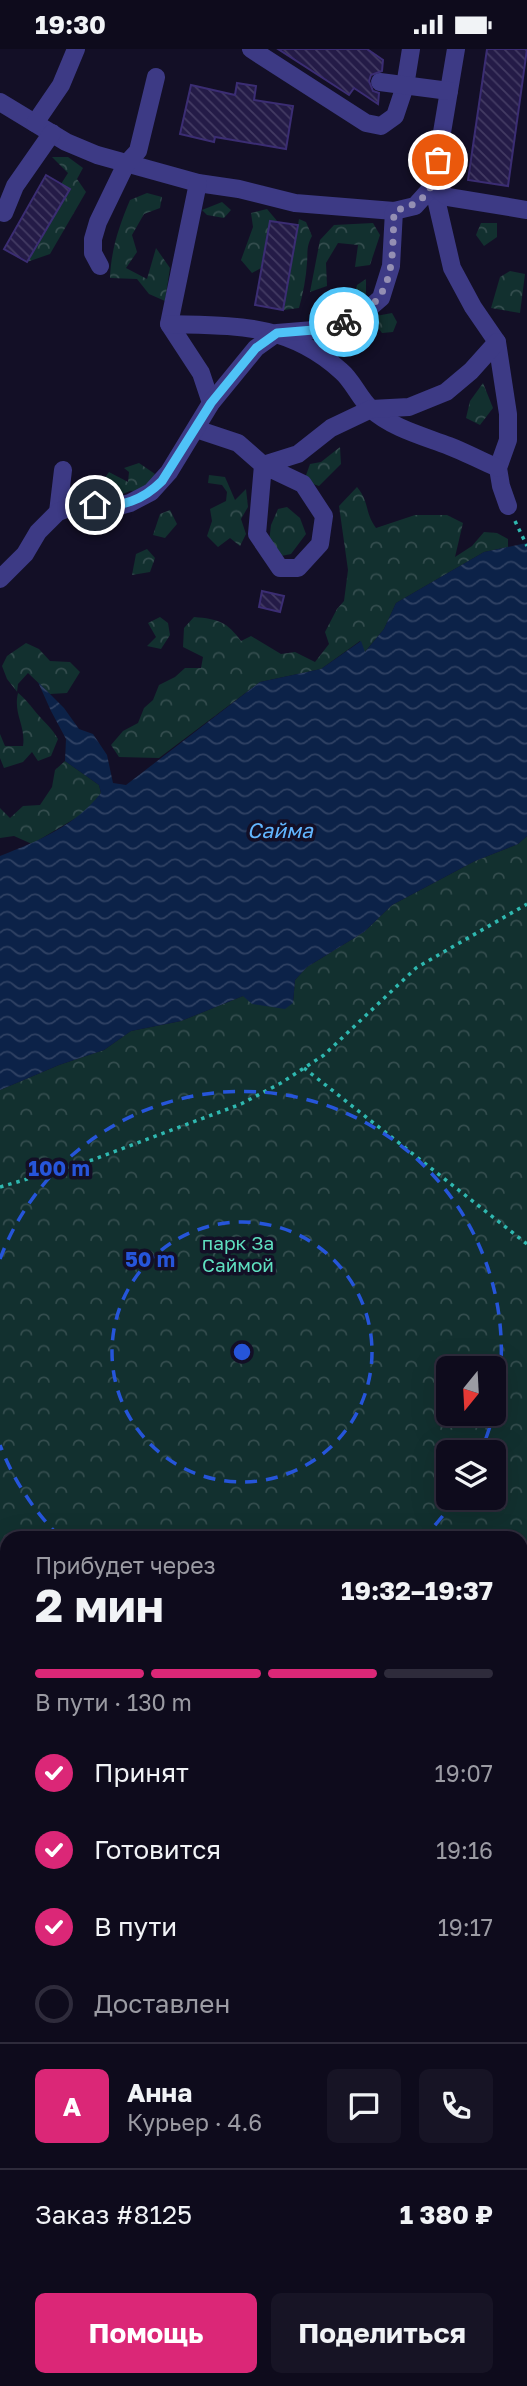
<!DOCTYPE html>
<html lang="ru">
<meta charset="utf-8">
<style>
:root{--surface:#0e0b1c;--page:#171425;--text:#f1f3f6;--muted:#9b9ba3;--line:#2e2b3b;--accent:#db2777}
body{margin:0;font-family:"Golos Text",sans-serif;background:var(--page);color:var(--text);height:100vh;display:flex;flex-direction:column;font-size:26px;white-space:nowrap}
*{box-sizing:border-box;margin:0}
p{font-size:23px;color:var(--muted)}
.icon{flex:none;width:38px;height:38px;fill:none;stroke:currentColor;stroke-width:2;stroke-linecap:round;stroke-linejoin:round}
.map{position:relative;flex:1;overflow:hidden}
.details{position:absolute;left:0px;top:1482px;width:528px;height:856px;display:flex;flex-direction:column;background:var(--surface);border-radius:21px 21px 0 0;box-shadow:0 7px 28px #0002,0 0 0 2px var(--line)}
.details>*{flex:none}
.needle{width:46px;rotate:198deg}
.fabs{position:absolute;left:436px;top:1307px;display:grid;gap:14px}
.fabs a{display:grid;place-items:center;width:70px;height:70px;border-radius:10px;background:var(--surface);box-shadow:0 7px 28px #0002,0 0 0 2px var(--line);font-size:35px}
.pin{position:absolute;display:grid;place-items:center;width:60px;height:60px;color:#fff;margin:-30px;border:4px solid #fff;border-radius:50%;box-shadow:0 2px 7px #0007}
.courier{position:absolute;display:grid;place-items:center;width:70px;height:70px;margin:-35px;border:5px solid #4fc3f7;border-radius:50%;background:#fff;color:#222;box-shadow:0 2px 9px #0007}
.head em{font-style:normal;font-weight:700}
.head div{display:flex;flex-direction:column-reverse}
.head{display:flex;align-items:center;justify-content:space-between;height:119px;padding:0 35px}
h1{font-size:46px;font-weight:700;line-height:52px}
.bar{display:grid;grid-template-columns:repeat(4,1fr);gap:10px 7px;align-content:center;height:84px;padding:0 35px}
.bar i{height:9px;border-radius:5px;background:var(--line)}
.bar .current{background:var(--accent)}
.bar p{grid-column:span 4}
.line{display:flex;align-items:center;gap:18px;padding:0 35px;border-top:2px solid var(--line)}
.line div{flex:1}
.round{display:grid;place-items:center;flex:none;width:74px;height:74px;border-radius:10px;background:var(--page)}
ol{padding:0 35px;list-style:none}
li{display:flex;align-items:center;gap:21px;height:77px}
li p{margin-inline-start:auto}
li .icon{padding:7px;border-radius:50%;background:var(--accent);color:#fff;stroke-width:4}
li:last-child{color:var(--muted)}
li i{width:38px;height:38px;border:4px solid var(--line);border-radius:50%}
.cta{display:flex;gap:14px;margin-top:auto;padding:14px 35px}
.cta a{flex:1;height:80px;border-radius:10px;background:var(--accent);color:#fff;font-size:28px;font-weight:700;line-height:80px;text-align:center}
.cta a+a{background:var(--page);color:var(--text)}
.status{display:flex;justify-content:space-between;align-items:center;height:49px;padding:0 35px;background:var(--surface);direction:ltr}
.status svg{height:19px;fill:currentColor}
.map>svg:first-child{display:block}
.forest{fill:url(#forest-crowns);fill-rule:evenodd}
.water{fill:url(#water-waves)}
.building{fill:url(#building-back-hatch);stroke:#3b2d73;stroke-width:2}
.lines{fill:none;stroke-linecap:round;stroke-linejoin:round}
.path{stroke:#2fb8b0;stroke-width:3.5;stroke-dasharray:3.5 5;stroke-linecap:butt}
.minor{stroke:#3d3a85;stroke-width:18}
.done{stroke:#948fb3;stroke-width:7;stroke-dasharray:0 12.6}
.route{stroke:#4fc3f7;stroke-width:9}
.ring{fill:none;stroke:#2655da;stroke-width:3.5;stroke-dasharray:12 9}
.labels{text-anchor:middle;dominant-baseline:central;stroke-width:7;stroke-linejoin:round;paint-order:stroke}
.park-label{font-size:19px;fill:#5fe0c0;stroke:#130f26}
.water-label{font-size:21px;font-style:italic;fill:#62b6ff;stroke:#130f26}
.centre{fill:#2655da;stroke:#130f26;stroke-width:3.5}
.ring-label{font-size:21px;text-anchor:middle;font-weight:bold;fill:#2655da;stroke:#130f26;stroke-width:7;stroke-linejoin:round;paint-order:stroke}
</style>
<div class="status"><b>19:30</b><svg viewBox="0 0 49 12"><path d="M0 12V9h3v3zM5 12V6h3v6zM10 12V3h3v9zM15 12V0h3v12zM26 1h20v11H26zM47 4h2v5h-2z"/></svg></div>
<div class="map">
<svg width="527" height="2337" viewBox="0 0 527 2337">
<defs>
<pattern id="forest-crowns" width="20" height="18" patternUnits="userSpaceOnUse" patternTransform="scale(1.75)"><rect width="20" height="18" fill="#12302f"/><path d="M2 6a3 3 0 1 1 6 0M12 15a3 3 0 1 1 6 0" fill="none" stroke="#344d4e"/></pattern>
<pattern id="water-waves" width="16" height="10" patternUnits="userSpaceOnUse" patternTransform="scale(1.75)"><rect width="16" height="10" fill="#0c2248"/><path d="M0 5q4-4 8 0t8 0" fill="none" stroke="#2f4163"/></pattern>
<pattern id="building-back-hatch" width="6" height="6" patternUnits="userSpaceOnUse" patternTransform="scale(1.75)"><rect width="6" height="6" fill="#241b47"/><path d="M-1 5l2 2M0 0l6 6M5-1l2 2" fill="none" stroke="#433b63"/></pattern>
</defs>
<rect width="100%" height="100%" fill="#130f26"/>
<!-- forest -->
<g class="forest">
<path d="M52 108H68L83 119 77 130 86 143 50 205 27 213 69 140 61 135 68 124Z"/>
<path d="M147 144 162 148 160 159 144 165 132 186 137 203 126 219 147 230 156 199 170 219 165 252 149 245 137 230 110 229C111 201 119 177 130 151Z"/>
<path d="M222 153 231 161 224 169 207 166 202 161Z"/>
<path d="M267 160 278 173 270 172 261 219 252 224 241 211 253 178 251 164Z"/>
<path d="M299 170 306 173 312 187C306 198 308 203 307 214 306 229 303 245 299 259L283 261Z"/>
<path d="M373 174 380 186 370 216 355 218 358 196 338 194 326 214 327 237 310 243 320 191 334 176Z"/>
<path d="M481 174H497V188L484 197 476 186Z"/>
<path d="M510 222 525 225 520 264 491 259 500 228Z"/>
<path d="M366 230V256L351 259 357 236Z"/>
<path d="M392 264 397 273 393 283 382 284 376 276V267Z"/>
<path d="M483 334 493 359 480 376 466 369 470 352Z"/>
<path d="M340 398 341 415 319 437 304 432 310 415 321 413Z"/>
<path d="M139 414 155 425 144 444 130 442 108 451 95 443 93 432 104 430 109 423 128 433 129 423 124 419Z"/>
<path d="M209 426 225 428 235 451 246 440 248 458 241 470 246 485 240 497 230 489 218 498 207 487 212 472 210 460 226 452 227 443 222 436 208 434Z"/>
<path d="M357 438C370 454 364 462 376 479L415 466H447L463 474 455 508 472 497 484 483 497 484 508 490V498L484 503 396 554 384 580 364 604 360 592 321 620 260 633 159 709 119 708 111 696 123 682 138 674 144 659 153 651 159 636 175 628 185 619H201L203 608 183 598 184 579 194 568C219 570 227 573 241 592L251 587 281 605 295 603 315 613 329 595 325 583 337 560 344 552 348 521 339 457Z"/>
<path d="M287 458 300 469 306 485 291 505 281 507 269 493 271 476 278 460Z"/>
<path d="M170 461 177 475 165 489 153 486 160 465Z"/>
<path d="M147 500 155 509 150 523 132 526 136 505Z"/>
<path d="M160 568 168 574 170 586 161 600 147 597 156 588 148 574Z"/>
<path d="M26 594 39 600 50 612 70 613 80 623 67 644 50 645 28 624 18 635 17 643C27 651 32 659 40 668 48 677 51 678 58 690L51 707 38 712 32 703 23 713 4 719 0 709V685L5 697H23C26 676 13 665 18 644L7 630 2 617 7 607Z"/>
<path d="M65 712 99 736 101 744 86 763 32 795 14 787 0 789V759L10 769 23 757 40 756 52 738 55 721Z"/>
<path d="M527 787V1968L522 1973V1489H7V2136L0 2138V1041L59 1016 104 1001 131 982 181 972 243 947 293 954 295 931 307 918 364 883 392 856 475 812 518 795ZM448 1320H494V1365H448ZM448 1404H494V1449H448Z"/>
<path d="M522 2041 527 2049V2099L522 2100Z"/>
<path d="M522 2258 527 2260V2310H522Z"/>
<path d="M300 2331H366L367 2337H294Z"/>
</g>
<!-- water -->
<g class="water">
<path d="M527 494V787L518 795 475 812 392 856 364 883 307 918 295 931 293 954 285 960 252 955 243 947 181 972 131 982 104 1001 59 1016 0 1041V807C38 792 75 777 101 744L99 736 65 712 66 690 51 662 38 633 64 659 79 680 93 685 107 706 113 734 126 736 260 633 321 620 361 592 365 603 384 580 396 554 484 503Z"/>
<path d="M527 2116V2231L522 2233V2120Z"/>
</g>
<!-- building -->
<g class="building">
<path d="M278 0H367L383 11 382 22 371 26 369 32 373 42 379 44 378 55 354 39 349 46Z"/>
<path d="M487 0H527L508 137 468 131Z"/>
<path d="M237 34 256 37 254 51 293 57 286 100 215 88 214 93 180 85 191 36 235 46Z"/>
<path d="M46 126 70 140 27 213 4 200Z"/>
<path d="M270 172 298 176 283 261 255 256Z"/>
<path d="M262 542 284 547 280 563 259 558Z"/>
</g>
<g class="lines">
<!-- path -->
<g class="path">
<path d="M515 472 527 497"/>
<path d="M304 1019 527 1195"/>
<path d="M0 1138 92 1111 241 1055 281 1034 324 1006 416 919 527 855"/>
<path d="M522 1596 527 1592"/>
<path d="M0 1727 7 1728"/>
<path d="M522 1778 527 1777"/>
<path d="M0 1994 7 1988"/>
<path d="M522 2112 527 2104"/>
</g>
<!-- minor -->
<g class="minor">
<path d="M251 0 366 74 381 77 395 67 405 37 411 0"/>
<path d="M456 0 433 137 452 219 473 258 497 293 508 365V391L498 419 501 437 508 457"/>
<path d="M380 33 449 42"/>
<path d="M0 53 66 93 97 106 198 134 239 140 295 154 394 162 415 157 433 137"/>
<path d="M35 74 61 36 76 0"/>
<path d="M198 134 169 275 201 324 211 354"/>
<path d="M433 137 448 148 527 161"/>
<path d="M4 164 15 137 52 84"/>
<path d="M100 217 93 204V190L98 173 126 115 138 102 156 28"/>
<path d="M169 275C236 277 288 274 341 322 353 332 359 349 371 360 392 379 423 387 449 397 465 403 481 412 498 419"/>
<path d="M196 380 238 394 263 416 303 435 324 467 320 495 298 519H280L257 485 263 416 298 405 331 379 371 360 409 358 446 343 471 322 497 293"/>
<path d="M58 463 63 421"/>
<path d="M0 530 25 505 38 483 58 463 71 458H115L130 454 151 443 169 423 211 354 256 299 277 284 326 280 360 267 381 249 391 217 394 162"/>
<path d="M522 1984 527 1980"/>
<path d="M0 2151 7 2149"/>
</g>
</g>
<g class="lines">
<!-- done -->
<path class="done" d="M344 273C397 253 392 211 394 162 427 153 432 143 438 111"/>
<!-- route -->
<path class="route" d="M95 456C122 458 142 452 162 432L211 354 256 299 277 284 326 280 344 273"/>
</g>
<!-- distance rings -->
<g class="ring">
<circle cx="242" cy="1303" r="130"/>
<path d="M455 1450A259 259 0 0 1 424 1488M60 1488A259 259 0 0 1 0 1396M0 1210A259 259 0 1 1 481 1402"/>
</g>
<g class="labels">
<!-- park labels -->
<g class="park-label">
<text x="238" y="1193">парк За<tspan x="238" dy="22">Саймой</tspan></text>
</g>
<!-- water labels -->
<g class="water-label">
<text x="280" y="781">Сайма</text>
</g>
</g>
<circle cx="242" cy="1303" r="10" class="centre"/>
<g class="ring-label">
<text x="59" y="1127">100 m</text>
<text x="150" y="1218">50 m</text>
</g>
</svg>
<div class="fabs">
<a><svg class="needle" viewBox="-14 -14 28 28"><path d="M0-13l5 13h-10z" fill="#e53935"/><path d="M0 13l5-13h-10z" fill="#9b9ba3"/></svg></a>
<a><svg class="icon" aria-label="layers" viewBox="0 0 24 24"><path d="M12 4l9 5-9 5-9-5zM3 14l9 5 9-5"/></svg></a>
</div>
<div class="pin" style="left:438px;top:111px;background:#ea580c"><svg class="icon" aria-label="bag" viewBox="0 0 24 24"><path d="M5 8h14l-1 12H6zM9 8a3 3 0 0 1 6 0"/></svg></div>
<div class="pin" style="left:95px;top:456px;background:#1f2937"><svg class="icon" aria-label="home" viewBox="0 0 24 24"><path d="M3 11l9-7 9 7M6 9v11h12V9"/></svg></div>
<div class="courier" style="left:344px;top:273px"><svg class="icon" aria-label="bike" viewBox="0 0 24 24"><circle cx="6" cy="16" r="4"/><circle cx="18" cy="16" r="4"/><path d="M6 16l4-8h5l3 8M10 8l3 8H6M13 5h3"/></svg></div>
<section class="details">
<div class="head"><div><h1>2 мин</h1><p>Прибудет через</p></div><em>19:32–19:37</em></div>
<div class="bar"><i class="current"></i><i class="current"></i><i class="current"></i><i></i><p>В пути · 130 m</p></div>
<ol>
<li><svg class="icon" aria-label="check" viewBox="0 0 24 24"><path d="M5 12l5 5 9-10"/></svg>Принят<p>19:07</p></li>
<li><svg class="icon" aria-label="check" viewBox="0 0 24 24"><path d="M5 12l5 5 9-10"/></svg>Готовится<p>19:16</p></li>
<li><svg class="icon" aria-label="check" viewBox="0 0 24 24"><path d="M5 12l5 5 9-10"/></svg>В пути<p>19:17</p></li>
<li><i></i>Доставлен</li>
</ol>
<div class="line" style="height:126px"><b class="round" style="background:var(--accent);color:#fff">А</b><div><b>Анна</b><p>Курьер · 4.6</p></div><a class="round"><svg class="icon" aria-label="chat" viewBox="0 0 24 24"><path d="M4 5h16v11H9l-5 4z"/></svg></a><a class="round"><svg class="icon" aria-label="phone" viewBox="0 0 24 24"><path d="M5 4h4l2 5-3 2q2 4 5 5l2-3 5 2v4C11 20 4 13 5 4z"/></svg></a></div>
<div class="line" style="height:91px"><div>Заказ #8125</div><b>1 380 ₽</b></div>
<div class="cta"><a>Помощь</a><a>Поделиться</a></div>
</section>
</div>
